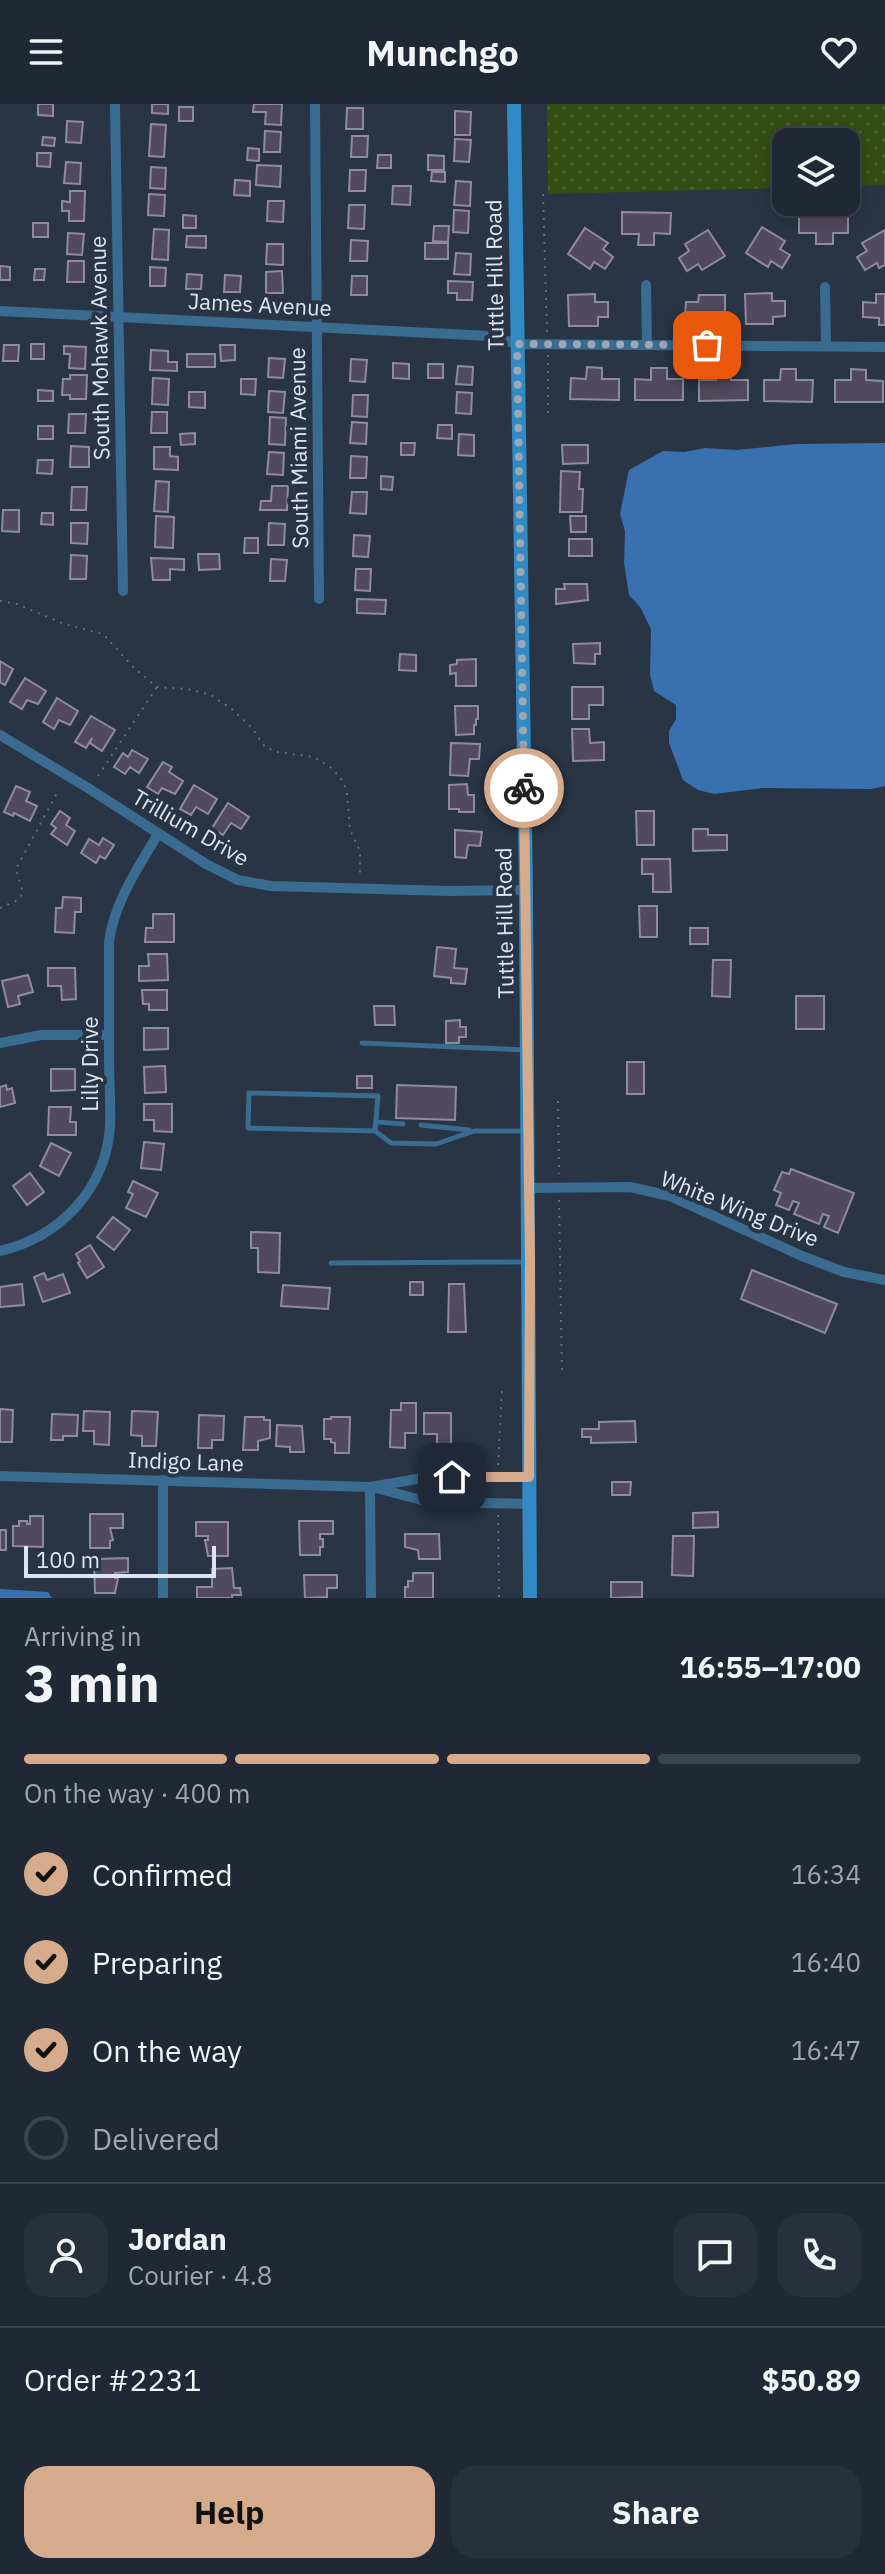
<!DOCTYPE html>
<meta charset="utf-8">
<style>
:root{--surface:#1f2834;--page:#27303c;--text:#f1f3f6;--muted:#a1a6ac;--line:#3c444f;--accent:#d6ab8b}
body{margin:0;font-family:"IBM Plex Sans",sans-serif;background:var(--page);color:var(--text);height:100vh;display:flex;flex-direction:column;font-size:30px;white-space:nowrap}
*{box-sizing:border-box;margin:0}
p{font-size:26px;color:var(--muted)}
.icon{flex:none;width:44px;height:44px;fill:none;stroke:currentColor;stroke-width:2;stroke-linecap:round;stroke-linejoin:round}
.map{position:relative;height:1494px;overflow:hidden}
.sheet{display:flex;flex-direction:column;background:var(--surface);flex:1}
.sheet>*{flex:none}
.buttons{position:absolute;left:772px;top:24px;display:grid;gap:16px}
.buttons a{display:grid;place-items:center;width:88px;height:88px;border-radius:16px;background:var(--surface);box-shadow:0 4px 20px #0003,0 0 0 2px var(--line);font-size:40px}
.scale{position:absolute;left:24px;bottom:20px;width:192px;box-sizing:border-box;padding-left:8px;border:4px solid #dde5f0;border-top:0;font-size:22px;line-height:28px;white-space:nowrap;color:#dde5f0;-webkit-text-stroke:6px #293545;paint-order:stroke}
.pin{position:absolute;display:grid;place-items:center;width:68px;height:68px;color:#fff;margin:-34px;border-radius:16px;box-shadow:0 4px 12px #0006}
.courier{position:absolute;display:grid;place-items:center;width:80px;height:80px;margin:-40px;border:6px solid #d6ab8b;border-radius:50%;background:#fff;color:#222;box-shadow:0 2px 10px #0007}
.headline em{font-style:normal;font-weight:700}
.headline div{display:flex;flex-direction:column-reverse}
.headline{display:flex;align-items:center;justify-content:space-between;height:136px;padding:0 24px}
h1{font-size:52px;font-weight:700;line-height:60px}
.bar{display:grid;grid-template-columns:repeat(4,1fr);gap:12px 8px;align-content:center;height:96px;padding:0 24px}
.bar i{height:10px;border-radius:6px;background:var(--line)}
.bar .on{background:var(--accent)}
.bar p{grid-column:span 4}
.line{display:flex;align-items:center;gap:20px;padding:0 24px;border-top:2px solid var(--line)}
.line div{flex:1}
.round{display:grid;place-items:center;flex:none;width:84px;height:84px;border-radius:24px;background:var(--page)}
ol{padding:0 24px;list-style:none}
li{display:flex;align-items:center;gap:24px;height:88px}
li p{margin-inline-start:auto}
li .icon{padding:8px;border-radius:50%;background:var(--accent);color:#111;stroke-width:4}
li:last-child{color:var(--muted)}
li i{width:44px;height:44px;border:4px solid var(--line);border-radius:50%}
.button{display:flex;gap:16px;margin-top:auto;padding:16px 24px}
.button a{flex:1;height:92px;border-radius:24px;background:var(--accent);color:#111;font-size:32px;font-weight:700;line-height:92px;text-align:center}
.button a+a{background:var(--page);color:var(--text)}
header{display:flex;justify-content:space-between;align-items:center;height:104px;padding:0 24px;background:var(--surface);font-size:36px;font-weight:700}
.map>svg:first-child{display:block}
.grass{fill:url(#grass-dots)}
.water{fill:#3971b0}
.building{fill:#514a5e;stroke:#908aa0;stroke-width:2}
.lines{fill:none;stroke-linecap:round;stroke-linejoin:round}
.path{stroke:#646f7d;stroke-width:2;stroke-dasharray:2 6;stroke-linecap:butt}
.service{stroke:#396c90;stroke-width:5}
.minor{stroke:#396c90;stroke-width:10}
.secondary{stroke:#318ac3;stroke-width:14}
.done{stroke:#9ea7b4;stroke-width:8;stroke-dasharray:0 14.4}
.route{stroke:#d6ab8b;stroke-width:10}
.labels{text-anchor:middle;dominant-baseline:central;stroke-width:8;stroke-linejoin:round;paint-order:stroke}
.street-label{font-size:22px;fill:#dde5f0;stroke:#293545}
</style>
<header><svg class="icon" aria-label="menu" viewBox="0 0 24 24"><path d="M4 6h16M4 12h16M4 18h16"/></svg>Munchgo<svg class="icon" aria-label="heart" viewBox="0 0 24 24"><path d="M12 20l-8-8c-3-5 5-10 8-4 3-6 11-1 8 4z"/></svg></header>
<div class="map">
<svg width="885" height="1494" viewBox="0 0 885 1494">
<defs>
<pattern id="grass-dots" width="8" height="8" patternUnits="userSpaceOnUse" patternTransform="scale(2)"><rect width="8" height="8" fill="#324d12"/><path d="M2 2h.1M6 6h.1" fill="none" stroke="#4f6635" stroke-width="1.8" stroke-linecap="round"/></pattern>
</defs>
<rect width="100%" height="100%" fill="#293545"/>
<!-- grass -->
<path class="grass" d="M547 0H885V81L846 82V38H786V84L548 90Z"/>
<!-- water -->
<g class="water">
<path d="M885 339V682L872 685 763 684 714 690 698 686 683 676 669 639V627L676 615V601L654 587 650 571 651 525 640 503 629 491 624 459 625 427 620 410 629 366 663 347 684 348 705 344 737 346 796 340Z"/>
<path d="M0 1485 48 1488 52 1494H0Z"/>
</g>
<!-- building -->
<g class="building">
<path d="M38 0H53V12L38 11Z"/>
<path d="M152 0H168V10L152 9Z"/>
<path d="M254 0H282L281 21 265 20 266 8H253Z"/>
<rect x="179" y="3" width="14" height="14"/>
<path d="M347 4H363V25H346Z"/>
<path d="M455 7 471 8 470 31H455Z"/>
<path d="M67 17 83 18 81 39 66 38Z"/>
<path d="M151 20 166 21 164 53 149 52Z"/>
<path d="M265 27 281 28 280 48H264Z"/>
<path d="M352 32H368L367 53H351Z"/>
<path d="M43 33 55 34 54 42 42 41Z"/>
<path d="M455 35 471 36 469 58 454 57Z"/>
<path d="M248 44 259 45V57L247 56Z"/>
<path d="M37 49H51L50 63 37 62Z"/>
<path d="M378 51H391V64H377Z"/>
<path d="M428 51 444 52V66H428Z"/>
<path d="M66 58 81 59 80 80 64 79Z"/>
<path d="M257 61 281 62 280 83 256 81Z"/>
<path d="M151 63 166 64 165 85 150 84Z"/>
<path d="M350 66H366L365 87H349Z"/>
<path d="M432 68H445V78L431 77Z"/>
<path d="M235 76 250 77V92L234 91Z"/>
<path d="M456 77 471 78 470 102 454 101Z"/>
<path d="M393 82H411L410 101 392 100Z"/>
<path d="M70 87H85L84 117H69V107H62V97L70 98Z"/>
<path d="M149 90 165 91 164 112 148 111Z"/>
<path d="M268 97H284L283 118 267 117Z"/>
<path d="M349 101H365L364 125 348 124Z"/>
<path d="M454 106 469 107 468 129 453 128Z"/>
<path d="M799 107 848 108V129H833V140H816V129H799Z"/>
<path d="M622 108 671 109 670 130 654 129V141H638L639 130H622Z"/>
<path d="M183 111 196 112V124H183Z"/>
<rect x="33" y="119" width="15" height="14"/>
<path d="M434 122H449L448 138 433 137Z"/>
<path d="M762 123 785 137 780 145 790 151 782 164 771 157 768 163 746 149Z"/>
<path d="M585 124 608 139 603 145 613 153 605 165 594 158 590 165 568 150Z"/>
<path d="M154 125 169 126 168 156 152 155Z"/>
<path d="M708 126 725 152 702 166 698 160 687 167 679 154 689 147 685 140Z"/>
<path d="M885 126V161L879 164 877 159 865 166 857 153 867 147 862 139Z"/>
<path d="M68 129 84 130 82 151 67 150Z"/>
<path d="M187 132H206V144L186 143Z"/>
<path d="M351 136 368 137 367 157H350Z"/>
<rect x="425" y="139" width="23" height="16"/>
<path d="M267 140H283V161L266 160Z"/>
<path d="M456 149 471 150 470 171 454 170Z"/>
<path d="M68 157H84V178H67Z"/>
<path d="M0 162 10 163V176H0Z"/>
<path d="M150 163 166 164 165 182H150Z"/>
<path d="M35 165H45L44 176H34Z"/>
<path d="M282 167 283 189H266V168Z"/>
<path d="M187 170 202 171 201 185H186Z"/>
<path d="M225 171 241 172 240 188H224Z"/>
<path d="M352 172H367V191H351Z"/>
<path d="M448 177 473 178 472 196H457V189H448Z"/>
<path d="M772 189V197H785V212L773 213V220H746L745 190Z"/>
<path d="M595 190V198H608V213H598V222H569L568 191Z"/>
<path d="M876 190H885V221H879V214L863 213V198L876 199Z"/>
<path d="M699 191H725V223L698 222V214H685L686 198H698Z"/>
<rect x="31" y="240" width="13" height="15"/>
<path d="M4 241H19L18 257H3Z"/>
<path d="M220 241H235V256L221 257Z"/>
<path d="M64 242 86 243 85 265 69 264 70 250H64Z"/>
<path d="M151 246 168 247V258H177V267L150 266Z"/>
<rect x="187" y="250" width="28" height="13"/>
<path d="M269 254 285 255 283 274 268 273Z"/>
<path d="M351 255 367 256 365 278 350 277Z"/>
<path d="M393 259 409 260V275L393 274Z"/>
<rect x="428" y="260" width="15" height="14"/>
<path d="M458 262 473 263 472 281 456 280Z"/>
<path d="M587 263 602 264V275H619V296L570 295 571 274 586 275Z"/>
<path d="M651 264H667V275H683V296H635V275L651 276Z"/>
<path d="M716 265H731V276H748V296L699 297V276H716Z"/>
<path d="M781 265H796V276H813L812 298 764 297V276H780Z"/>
<path d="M851 265 866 266V276L883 277V298H835V276H851Z"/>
<path d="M70 271H87L86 295H70V291H62L63 275H70Z"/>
<path d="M153 274 169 275 168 301 152 300Z"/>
<path d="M241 275H256L255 291 241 290Z"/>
<path d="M38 286 53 287V297H38Z"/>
<path d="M269 287 285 288 283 309 268 308Z"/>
<path d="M189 288H205V304L189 303Z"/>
<path d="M457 288 472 289 471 310 456 309Z"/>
<path d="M353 291H368L367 313 352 312Z"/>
<path d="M152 308H167V329H151Z"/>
<path d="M69 310H86L85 329H68Z"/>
<path d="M270 313 286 314 285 341 269 340Z"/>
<path d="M352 318 367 319 366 340 350 339Z"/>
<path d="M438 321H452V335L437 334Z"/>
<rect x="38" y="322" width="15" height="13"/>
<path d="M195 329V340L181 341 180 330Z"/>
<path d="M459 330 474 331V352L458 351Z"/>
<path d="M401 339H415L414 351H401Z"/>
<path d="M562 341H588V359L563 360Z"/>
<path d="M71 342 89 343V363H70Z"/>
<path d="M154 343H170V352L178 353V366L154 365Z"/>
<path d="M269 348 284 349 283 371 267 370Z"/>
<path d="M351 352 367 353 366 374H350Z"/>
<path d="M38 356H53L52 370 37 369Z"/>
<path d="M561 367 580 368 579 385H583L582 408H560Z"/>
<path d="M381 372 393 373 392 386 381 385Z"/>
<path d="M156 377 169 378 168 408 154 407Z"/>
<path d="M272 382H288L287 406H260L261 397H271Z"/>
<path d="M72 383H87L86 406H71Z"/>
<path d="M352 388H367L366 410 350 409Z"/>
<path d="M3 406H19V428L2 427Z"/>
<path d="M42 409H53V421L41 420Z"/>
<path d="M156 412 174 413 173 444 155 443Z"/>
<path d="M570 412H586V428H571Z"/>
<path d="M71 419H88L87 440 71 439Z"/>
<path d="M269 419 285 420 284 441H268Z"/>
<path d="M354 431 370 432 368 453 353 452Z"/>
<path d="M245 434H258V449H244Z"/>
<rect x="569" y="435" width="23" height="17"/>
<path d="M198 450H219L220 465 199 466Z"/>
<path d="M71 451 87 452 86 475H70Z"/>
<path d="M151 454 184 455V466L170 465V476H153Z"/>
<path d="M271 455 287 456 285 477H270Z"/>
<path d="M356 465H371L370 487 355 486Z"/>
<path d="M564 480H587L588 496 556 500V485H565Z"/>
<path d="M357 495 386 496 385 510 357 509Z"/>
<path d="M600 539V550H595V560L574 559 573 540Z"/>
<path d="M400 550 416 551V567L399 566Z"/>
<path d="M476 555V582H456V569L450 570V561L457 560V556Z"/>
<path d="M0 557 13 565 5 581 0 578Z"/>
<path d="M25 574 46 587 38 600 27 596 22 605 10 598Z"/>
<path d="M572 583H603V601H589V615H572Z"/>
<path d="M57 594 78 607 70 621 59 616 54 625 43 618Z"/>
<path d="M455 602H478V615H476V621H474V630L456 631Z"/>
<path d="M91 612 115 626 102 647 90 639 92 634 86 644 75 638Z"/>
<path d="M572 625H589L590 639 604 638V656L573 657Z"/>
<path d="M451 639 480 640 479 655H470L468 672 450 671Z"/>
<path d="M132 646 148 655 139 669 130 663 125 670 114 663 123 649 128 653Z"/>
<path d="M163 658 172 663 169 668 183 677 175 690 162 684 158 690 147 683Z"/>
<path d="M467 680 468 691H474V708H459V705H449V681Z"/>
<path d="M194 681 217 695 208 710 196 703 191 711 180 705Z"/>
<path d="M16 682 30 688 26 697 37 702 30 717 14 709 13 712 4 708Z"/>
<path d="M228 699 249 713 241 725 231 719 223 731 212 724Z"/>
<path d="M60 707 70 714 66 721 75 727 67 741 51 730 56 724 51 720Z"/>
<path d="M636 707H654V741H637Z"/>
<path d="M693 725H708V731H727V746L693 747Z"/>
<path d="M455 726 482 728 480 742 468 741 466 754 455 753Z"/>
<path d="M103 734 114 741 105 755 100 752 96 759 81 749 89 735 99 741Z"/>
<path d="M642 755H670L671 788H653V770H642Z"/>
<path d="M63 793 81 794V808H75L74 829 55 828 56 804H62Z"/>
<path d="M639 802H657V833H640Z"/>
<path d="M153 810H174V838H145L146 824H153Z"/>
<rect x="690" y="824" width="18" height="16"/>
<path d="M437 843 456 845 454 864 467 865 465 880 451 879V874L434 872Z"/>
<path d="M148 850H167L168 876 139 877V862H149Z"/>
<path d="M713 856H731L730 893 712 892Z"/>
<path d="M48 864H75L76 895 62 896 61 882H48Z"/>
<path d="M28 871 33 888 18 892 20 900 8 903 2 877Z"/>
<path d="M142 886H167V906H149V900H143Z"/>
<rect x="796" y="892" width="28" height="33"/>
<path d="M374 902H394L395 921H375Z"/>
<path d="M460 916V923H466V933H459V939H446V917Z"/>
<path d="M144 924H168V945L144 946Z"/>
<rect x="627" y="958" width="17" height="32"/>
<path d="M165 962 166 988 145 989 144 963Z"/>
<path d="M51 965H75V986L51 987Z"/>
<rect x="357" y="972" width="15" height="12"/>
<path d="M6 981 7 986 12 984 15 999 0 1003V983Z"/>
<path d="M397 981 456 983 455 1016 396 1014Z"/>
<path d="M144 1000H172V1028L154 1027V1016H144Z"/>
<path d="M49 1003H71L70 1018H76V1031H48Z"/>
<path d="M144 1038 164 1040 161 1066 141 1064Z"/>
<path d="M51 1039 71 1049 59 1072 40 1062Z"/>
<path d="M791 1065 854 1089 838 1129 824 1123 829 1112 823 1110 819 1120 794 1110 799 1099 793 1097 789 1106 776 1101 781 1089 774 1086 782 1068 789 1070Z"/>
<path d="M30 1069 44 1088 27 1101 13 1082Z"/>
<path d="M133 1077 158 1089 146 1113 126 1104 133 1090 128 1088Z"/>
<path d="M113 1113 130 1126 114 1146 97 1133Z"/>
<path d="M251 1128 280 1129 279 1169 258 1168V1144H251Z"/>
<path d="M90 1141 104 1163 87 1174 78 1159 80 1157 76 1150Z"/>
<path d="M752 1166 837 1200 825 1229 741 1195Z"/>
<path d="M44 1169 47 1176 63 1170 70 1189 43 1198 34 1173Z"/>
<rect x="410" y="1178" width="13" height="13"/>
<path d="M22 1180 24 1201 0 1203V1183Z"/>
<path d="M449 1180H464L466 1228H448Z"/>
<path d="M283 1181 330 1184 328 1205 281 1202Z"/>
<path d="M401 1299H416V1329H405V1344L390 1343 391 1306H401Z"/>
<path d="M0 1305 13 1306 12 1338H0Z"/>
<path d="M84 1307 110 1308 109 1341 94 1340V1327H83Z"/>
<path d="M132 1307 158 1308 156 1342H142V1332L131 1331Z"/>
<path d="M424 1309H451V1341H437V1330H424Z"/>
<path d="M52 1310 78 1311 77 1332H63V1336H51Z"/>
<path d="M199 1311 224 1312 223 1336H212V1344H198Z"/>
<path d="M245 1313H264V1316H270V1334L258 1337V1346H243Z"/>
<path d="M331 1313H350L349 1349H335V1339L331 1338V1335H324V1315H331Z"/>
<path d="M635 1317 636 1338 591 1339V1333H582V1325H599V1318Z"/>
<path d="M277 1321 302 1322 304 1348H290V1343L276 1342Z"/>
<path d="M612 1378H631L630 1391H612Z"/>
<path d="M718 1408V1423L693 1424V1409Z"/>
<path d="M90 1410H123V1424H110L113 1436 110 1437V1444H90Z"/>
<path d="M30 1412H43V1443L13 1442V1422H19V1417H27V1420H30Z"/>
<path d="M299 1417H333V1430H320V1435H323V1443H320V1451H300Z"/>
<path d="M196 1418H228V1452H208L205 1436H208V1432H196Z"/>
<rect x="0" y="1426" width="6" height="20"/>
<path d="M405 1430H439L440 1455H419L418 1446 405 1443Z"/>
<path d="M673 1432H694L693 1472 672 1471Z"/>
<path d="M128 1454V1468L115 1469V1474H118L115 1489H95L94 1455Z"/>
<path d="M232 1464 234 1484H240L241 1491H232V1494H197V1483H212V1465Z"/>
<path d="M413 1469H433V1494H405V1483H408V1477H413Z"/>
<path d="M304 1471H337V1484H327V1493L305 1494Z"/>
<path d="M611 1478H642V1493L611 1494Z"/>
</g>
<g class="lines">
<!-- path -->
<g class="path">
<path d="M543 90 547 229"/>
<path d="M548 251V310"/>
<path d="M0 497 17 500 64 520 103 530 135 565 157 583 187 585 211 591 233 606 252 624 265 643 277 648 314 653 333 665 344 679 347 689 350 726 360 747V774"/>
<path d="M98 672 157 583"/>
<path d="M0 804 18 796 23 789 16 765 58 687"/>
<path d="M558 997 559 1070"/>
<path d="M559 1096 562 1271"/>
<path d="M498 1361 502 1287"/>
<path d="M498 1411 499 1494"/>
</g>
<!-- service -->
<g class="service">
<path d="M362 939 526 946"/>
<path d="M376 1018 403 1020"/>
<path d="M421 1021 469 1026"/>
<path d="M375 1027 378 992 249 989 248 1024 375 1027 391 1039 436 1040 474 1027H523"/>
<path d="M331 1159 525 1158"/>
</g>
<!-- minor -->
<g class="minor">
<path d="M115 0 123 487"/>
<path d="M315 0 319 495"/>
<path d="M646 181 647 241"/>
<path d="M825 183 826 241"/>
<path d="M0 207 490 232 517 240 885 243"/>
<path d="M0 631 88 684 206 760 238 776 271 782 448 787 526 786"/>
<path d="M0 939 41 931H109"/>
<path d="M529 1084 630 1083 670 1092 802 1152 844 1168 885 1176"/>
<path d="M0 1147C60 1133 106 1085 110 1022 111 1000 109 977 109 954 109 915 109 876 109 837 115 797 138 764 158 730"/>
<path d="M0 1372 370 1383 429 1373H529"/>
<path d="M163 1376V1494"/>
<path d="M370 1383 371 1494"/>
<path d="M376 1384 429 1398 529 1400"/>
</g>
<!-- secondary -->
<path class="secondary" d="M514 0 526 786 530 1494"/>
</g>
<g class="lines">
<!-- done -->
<path class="done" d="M524 684 517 240 707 241"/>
<!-- route -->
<path class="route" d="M452 1373H529L530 1158 524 684"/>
</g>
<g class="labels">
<!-- street labels -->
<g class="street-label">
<text transform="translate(494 171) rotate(-91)">Tuttle Hill Road</text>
<text transform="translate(260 200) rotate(3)">James Avenue</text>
<text transform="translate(99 244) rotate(-91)">South Mohawk Avenue</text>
<text transform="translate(298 344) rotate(-91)">South Miami Avenue</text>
<text transform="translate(191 723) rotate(30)">Trillium Drive</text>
<text transform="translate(504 819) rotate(-91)">Tuttle Hill Road</text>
<text transform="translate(89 960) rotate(-90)">Lilly Drive</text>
<text transform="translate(740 1104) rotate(22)">White Wing Drive</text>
<text transform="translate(186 1357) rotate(2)">Indigo Lane</text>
</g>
</g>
</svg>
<div class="buttons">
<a><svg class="icon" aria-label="layers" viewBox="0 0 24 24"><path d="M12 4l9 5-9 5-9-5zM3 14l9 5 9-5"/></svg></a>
</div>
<div class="scale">100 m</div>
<div class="pin" style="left:707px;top:241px;background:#ea580c"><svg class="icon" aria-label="bag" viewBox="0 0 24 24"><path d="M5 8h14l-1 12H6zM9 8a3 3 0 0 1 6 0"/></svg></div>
<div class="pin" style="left:452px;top:1373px;background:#1f2937"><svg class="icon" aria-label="home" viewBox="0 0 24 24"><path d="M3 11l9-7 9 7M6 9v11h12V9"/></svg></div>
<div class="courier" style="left:524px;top:684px"><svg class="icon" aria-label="bike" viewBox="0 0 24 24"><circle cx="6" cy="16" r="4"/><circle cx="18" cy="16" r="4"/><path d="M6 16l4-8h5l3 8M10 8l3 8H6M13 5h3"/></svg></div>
</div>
<section class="sheet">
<div class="headline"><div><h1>3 min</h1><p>Arriving in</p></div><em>16:55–17:00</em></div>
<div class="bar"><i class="on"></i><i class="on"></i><i class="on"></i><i></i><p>On the way · 400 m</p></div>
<ol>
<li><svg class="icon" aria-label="check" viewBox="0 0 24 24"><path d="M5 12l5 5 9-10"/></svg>Confirmed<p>16:34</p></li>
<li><svg class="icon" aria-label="check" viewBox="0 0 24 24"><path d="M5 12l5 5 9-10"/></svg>Preparing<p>16:40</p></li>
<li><svg class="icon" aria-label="check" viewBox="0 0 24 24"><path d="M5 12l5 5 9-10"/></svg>On the way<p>16:47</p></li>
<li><i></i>Delivered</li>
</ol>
<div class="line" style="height:144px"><a class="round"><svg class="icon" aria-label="person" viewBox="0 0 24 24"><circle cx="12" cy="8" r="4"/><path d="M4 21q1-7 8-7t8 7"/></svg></a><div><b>Jordan</b><p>Courier · 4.8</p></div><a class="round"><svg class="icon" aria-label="chat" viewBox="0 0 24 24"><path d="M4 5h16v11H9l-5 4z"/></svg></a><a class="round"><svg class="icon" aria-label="phone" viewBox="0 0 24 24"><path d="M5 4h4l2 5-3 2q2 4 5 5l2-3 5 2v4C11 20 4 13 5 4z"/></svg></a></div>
<div class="line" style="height:104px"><div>Order #2231</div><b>$50.89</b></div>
<div class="button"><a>Help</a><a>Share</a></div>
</section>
